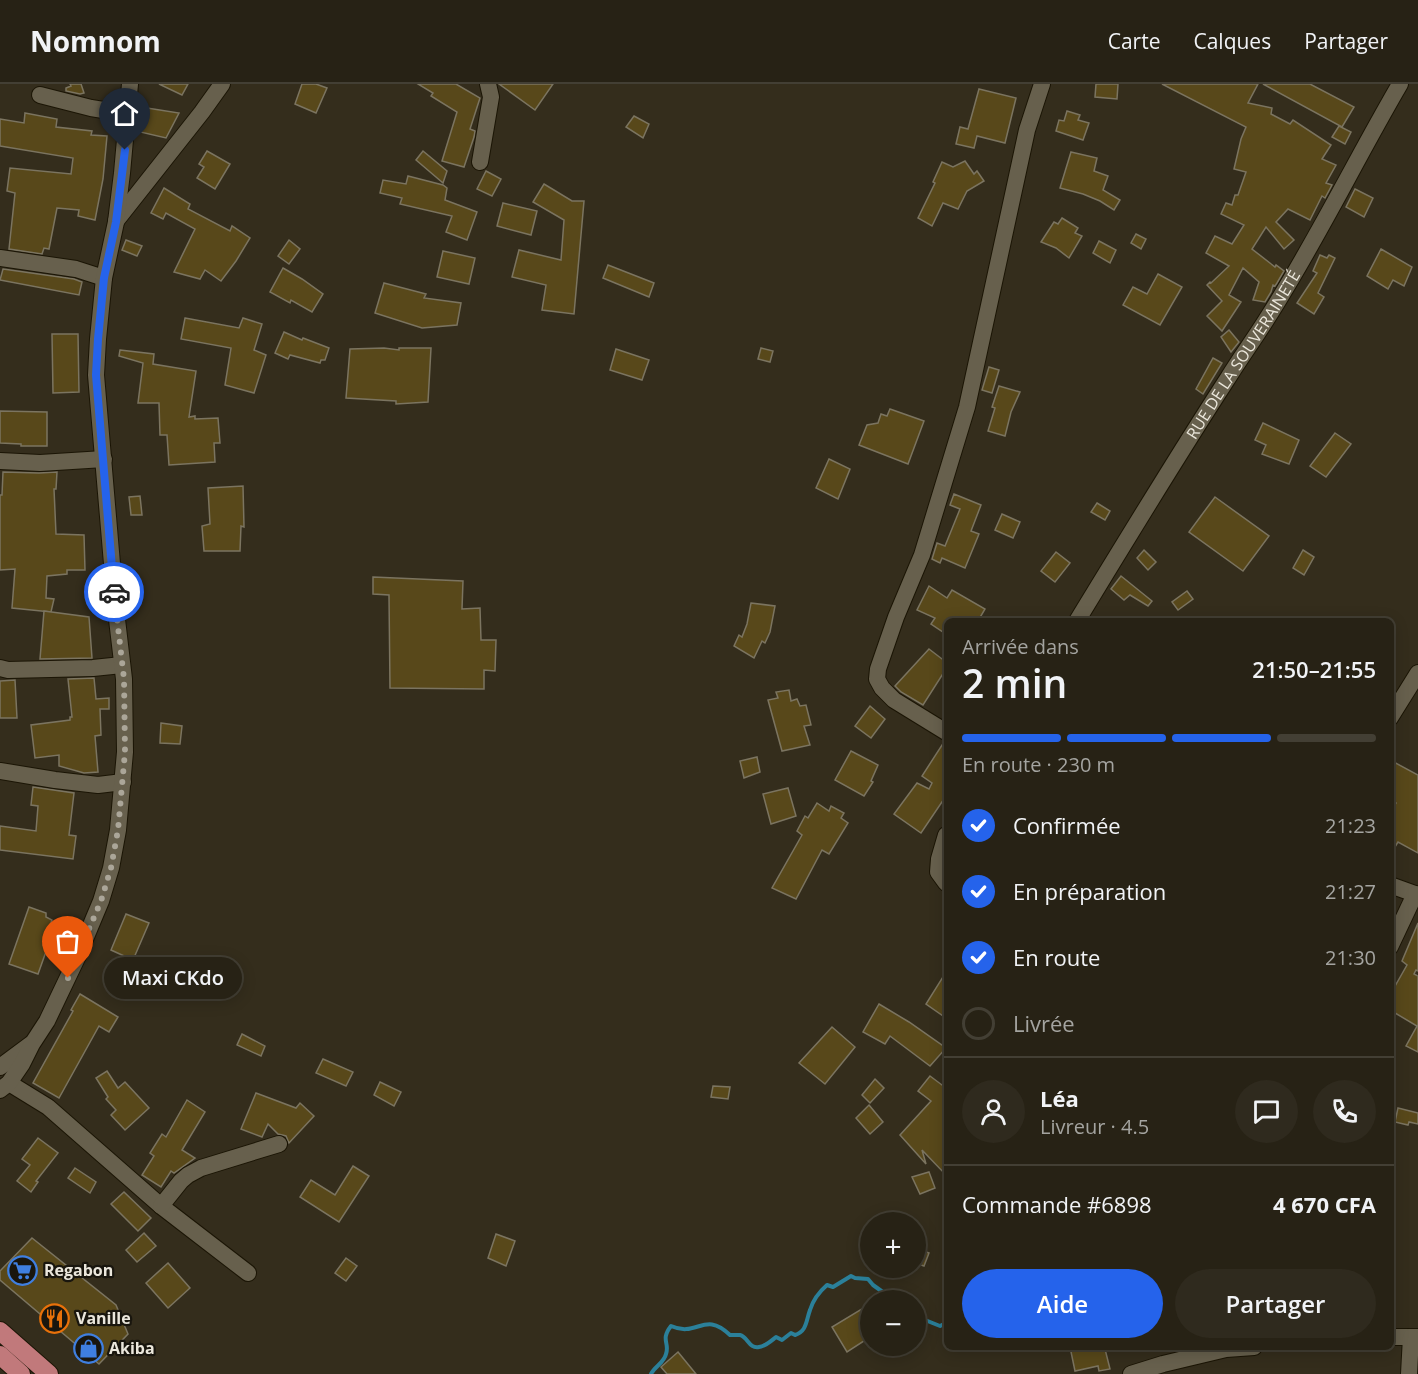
<!DOCTYPE html>
<html lang="fr">
<meta charset="utf-8">
<style>
:root{--surface:#272215;--page:#2f2a1e;--text:#f1f3f6;--muted:#a4a4a0;--line:#433f34;--accent:#2563eb}
body{margin:0;font-family:"Open Sans",sans-serif;background:var(--page);color:var(--text);height:100vh;display:flex;flex-direction:column;font-size:22px;white-space:nowrap}
*{box-sizing:border-box;margin:0}
p{font-size:20px;color:var(--muted)}
.icon{flex:none;width:33px;height:33px;fill:none;stroke:currentColor;stroke-width:2;stroke-linecap:round;stroke-linejoin:round}
.map{position:relative;flex:1;overflow:hidden}
.details{position:absolute;left:944px;top:534px;width:450px;height:732px;display:flex;flex-direction:column;background:var(--surface);border-radius:9px;box-shadow:0 3px 15px #0003,0 0 0 2px var(--line)}
.details>*{flex:none}
.controls{position:absolute;left:860px;top:1128px;display:grid;gap:12px}
.controls a{display:grid;place-items:center;width:66px;height:66px;border-radius:50%;background:var(--surface);box-shadow:0 3px 15px #0003,0 0 0 2px var(--line);font-size:30px}
.pin{position:absolute;display:grid;place-items:center;width:51px;height:51px;color:#fff;margin:-62px -26px;border-radius:50% 50% 50% 0;rotate:-45deg;box-shadow:0 0 6px #0007}
.pin .icon{rotate:45deg}
.courier{position:absolute;display:grid;place-items:center;width:60px;height:60px;margin:-30px;border:4px solid #2563eb;border-radius:50%;background:#fff;color:#222;box-shadow:0 2px 8px #0007}
.bubble{position:absolute;height:42px;border-radius:21px;background:var(--surface);box-shadow:0 3px 15px #0003,0 0 0 2px var(--line);font-size:20px;font-weight:600;line-height:42px;text-align:center}
.head em{font-style:normal;font-weight:600}
.head div{display:flex;flex-direction:column-reverse}
.head{display:flex;align-items:center;justify-content:space-between;height:102px;padding:0 18px}
h1{font-size:39px;font-weight:600;line-height:45px}
.bar{display:grid;grid-template-columns:repeat(4,1fr);gap:9px 6px;align-content:center;height:72px;padding:0 18px}
.bar i{height:8px;border-radius:4px;background:var(--line)}
.bar .on{background:var(--accent)}
.bar p{grid-column:span 4}
.line{display:flex;align-items:center;gap:15px;padding:0 18px;border-top:2px solid var(--line)}
.line div{flex:1}
.round{display:grid;place-items:center;flex:none;width:63px;height:63px;border-radius:32px;background:var(--page)}
ol{padding:0 18px;list-style:none}
li{display:flex;align-items:center;gap:18px;height:66px}
li p{margin-inline-start:auto}
li .icon{padding:6px;border-radius:50%;background:var(--accent);color:#fff;stroke-width:4}
li:last-child{color:var(--muted)}
li i{width:33px;height:33px;border:3px solid var(--line);border-radius:50%}
.button{display:flex;gap:12px;margin-top:auto;padding:12px 18px}
.button a{flex:1;height:69px;border-radius:36px;background:var(--accent);color:#fff;font-size:24px;font-weight:600;line-height:69px;text-align:center}
.button a+a{background:var(--page);color:var(--text)}
header{display:flex;align-items:center;gap:36px;box-sizing:border-box;height:84px;padding:0 30px;background:var(--surface);border-bottom:2px solid var(--line)}
header strong{font-size:28px}
nav{display:flex;gap:33px;margin-inline-start:auto;font-size:21px}
.map>svg:first-child{display:block}
.lines{fill:none;stroke-linecap:round;stroke-linejoin:round}
.stream{stroke:#2b809a;stroke-width:4}
.building{fill:#58481a;stroke:#7b7460;stroke-width:1.5}
.minor-casing{stroke:#1b1505;stroke-width:18}
.major-casing{stroke:#1b1505;stroke-width:20}
.minor{stroke:#67604d;stroke-width:16}
.major{stroke:#c1797b;stroke-width:18}
.done{stroke:#aba699;stroke-width:6;stroke-dasharray:0 10.8}
.route{stroke:#2563eb;stroke-width:8}
.labels{text-anchor:middle;dominant-baseline:central;stroke-width:4.5;stroke-linejoin:round;paint-order:stroke}
.street-label{font-size:16px;fill:#ebe7dc;stroke:#19160e}
.poi-label{font-size:16px;font-weight:bold;fill:#ebe7dc;stroke:#19160e;text-anchor:start}
</style>
<header>
<strong>Nomnom</strong>
<nav><a>Carte</a><a>Calques</a><a>Partager</a></nav>
</header>
<div class="map">
<svg width="1418" height="1290" viewBox="0 0 1418 1290">
<rect width="100%" height="100%" fill="#342d1c"/>
<g class="lines">
<!-- stream -->
<g class="stream">
<path d="M915 1232 940 1242 946 1239"/>
<path d="M651 1290C655 1282 664 1279 666 1270 670 1259 660 1256 671 1242 698 1254 704 1226 730 1251 731 1251 739 1251 740 1251 748 1253 749 1265 759 1263 766 1262 771 1257 776 1253L782 1256 791 1249 795 1251C807 1247 806 1237 810 1226 813 1216 819 1208 827 1201L833 1203 851 1192 855 1194 868 1195 873 1201 894 1216"/>
</g>
</g>
<!-- building -->
<g class="building">
<path d="M70 0H81L84 9 80 10 66 7V4L71 2Z"/>
<path d="M159 0H188L182 11Z"/>
<path d="M302 0H316L327 4 316 29 295 20Z"/>
<path d="M418 0H456L480 14 470 45 475 47 474 53 464 83 442 77 457 28 431 12 433 9Z"/>
<path d="M499 0H553L535 26Z"/>
<path d="M1096 0H1118L1117 15 1095 13Z"/>
<path d="M1162 0H1258L1248 19 1272 24 1271 30 1290 40 1293 36 1331 61 1322 75 1336 81 1326 99 1332 101 1325 114 1322 112 1310 136 1288 125 1276 138 1294 156 1284 165 1266 143 1252 165 1275 183 1276 181 1284 187 1277 199 1275 202 1273 201 1271 208 1265 218 1253 216 1259 198 1243 184 1229 211 1241 218 1222 247 1207 232 1222 217 1207 201 1210 198 1211 199 1229 182 1206 169 1215 152 1232 160 1244 141 1221 130 1226 119 1232 121 1235 111H1238L1246 88 1234 85 1241 55 1246 43Z"/>
<path d="M1263 0H1310L1354 23 1342 43Z"/>
<path d="M979 5 1016 14 1005 59 977 52 974 64 956 60 960 43 968 45Z"/>
<path d="M147 24 179 29 166 54 136 47 137 36 145 38Z"/>
<path d="M1067 27 1080 31 1078 36 1089 39 1083 56 1056 47 1059 36 1064 37Z"/>
<path d="M25 29 57 35 56 43 92 47 91 51 107 52 103 95 95 136 78 132 79 126 57 124 49 165 44 164 42 170 9 165 15 109 7 107 10 84 71 90 73 74 0 62V35L24 39Z"/>
<path d="M634 32 649 40 643 54 626 43Z"/>
<path d="M1339 42 1351 48 1345 60 1332 53Z"/>
<path d="M207 67 230 80 215 105 197 94 204 83 199 80Z"/>
<path d="M423 67 447 87 443 99 416 76Z"/>
<path d="M1071 68 1097 74 1094 87 1108 92 1103 106 1120 116 1114 126 1100 117 1083 110 1060 104Z"/>
<path d="M965 77 974 90 977 87 984 97 967 107 958 125 943 119 932 142 918 134 935 99 933 98 942 78 953 83Z"/>
<path d="M486 87 501 95 492 112 477 105Z"/>
<path d="M408 92 443 101 447 104 445 116 477 128 467 156 446 148 452 132 400 120 402 114 380 109 383 96 406 100Z"/>
<path d="M544 100 572 117H584L574 230 542 226 546 201 512 193 519 166 561 176 564 136 533 118Z"/>
<path d="M164 104 190 120 188 125 230 147 232 142 250 154 236 177 221 197 205 186 200 195 174 188 195 145 166 129 163 135 151 129Z"/>
<path d="M1355 105 1373 114 1364 133 1346 123Z"/>
<path d="M503 119 537 127 531 151 497 142Z"/>
<path d="M1062 134 1078 144 1075 149 1082 152 1069 174 1056 164 1041 158 1054 138 1058 140Z"/>
<path d="M1136 150 1146 155 1141 165 1131 159Z"/>
<path d="M126 156 142 162 137 172 122 166Z"/>
<path d="M289 156 300 165 289 180 278 172Z"/>
<path d="M1099 157 1116 166 1110 179 1093 169Z"/>
<path d="M1381 165 1412 183 1404 202 1393 196 1388 205 1367 192Z"/>
<path d="M443 167 475 174 469 200 437 193Z"/>
<path d="M1320 171 1327 174 1329 171 1335 174 1318 209 1324 213 1314 230 1297 219 1317 189 1313 187Z"/>
<path d="M608 181 654 199 649 213 603 194Z"/>
<path d="M283 184 302 195 323 210 312 228 291 216 290 219 270 208Z"/>
<path d="M3 185 74 195 82 198 79 211 0 196Z"/>
<path d="M1158 190 1182 203 1160 241 1123 221 1133 203 1147 210Z"/>
<path d="M384 199 426 210 424 214 461 219 457 241 422 244 375 229Z"/>
<path d="M185 234 239 244 243 234 262 240 254 266 266 271 254 309 225 301 231 264 181 255Z"/>
<path d="M1229 246 1239 258 1231 268 1221 253Z"/>
<path d="M284 248 302 256 303 254 329 264 325 276H321L320 279 290 271 288 275 275 269Z"/>
<path d="M52 250H78L79 308 53 309Z"/>
<path d="M384 264 399 266V264H431L428 318 396 320V317L346 314 350 265Z"/>
<path d="M761 264 773 267 770 278 758 275Z"/>
<path d="M616 265 649 276 642 296 610 286Z"/>
<path d="M120 266 154 270 153 280 196 287 189 333 195 332V335L218 334 220 359H214L215 378 169 381 167 351H160L159 319H138L143 279 119 272Z"/>
<path d="M1213 274 1222 279 1203 310 1196 305Z"/>
<path d="M989 283 999 286 992 309 982 306Z"/>
<path d="M999 302 1020 308 1011 328 1005 352 988 347 995 324 992 323Z"/>
<path d="M890 325 924 337 908 380 859 361 867 341 878 339 881 330 887 332Z"/>
<path d="M0 327 47 328V362H21V360L0 359Z"/>
<path d="M1263 339 1299 356 1289 380 1262 370 1266 361 1255 356Z"/>
<path d="M1335 349 1351 360 1326 393 1310 382Z"/>
<path d="M829 375 850 385 838 415 816 404Z"/>
<path d="M3 388 39 389 57 388 56 405H54L56 450 84 451 85 486H67V490L47 492 46 514 54 515 51 528 12 524 15 485 0 486V411H2Z"/>
<path d="M243 402 244 443 241 442 240 467H204L202 442 210 440 208 404Z"/>
<path d="M954 410 981 421 971 447 979 450 965 484 942 474 940 479 932 475 937 459 945 462 960 425 950 421Z"/>
<path d="M140 412 142 431H131L129 413Z"/>
<path d="M1215 413 1269 452 1243 487 1189 448Z"/>
<path d="M1097 419 1110 427 1105 436 1091 428Z"/>
<path d="M1002 430 1020 438 1013 454 995 446Z"/>
<path d="M1144 466 1156 478 1148 486 1137 474Z"/>
<path d="M1303 466 1314 473 1304 491 1293 484Z"/>
<path d="M1056 468 1070 479 1055 498 1041 487Z"/>
<path d="M1121 492 1152 517 1148 522 1130 511 1124 516 1111 505Z"/>
<path d="M373 493 463 497 462 525 480 524 481 556H496L495 587 484 586V605L390 604 389 511 373 510Z"/>
<path d="M929 502 947 514 952 506 985 525 978 537H946V550L931 540 935 534 917 526Z"/>
<path d="M1187 507 1193 515 1178 526 1172 518Z"/>
<path d="M751 519 775 522 770 548 765 559 762 557 754 574 734 562 739 551 742 553 747 540Z"/>
<path d="M44 527 89 533 92 574 40 575Z"/>
<path d="M929 565 946 578V585L923 621 901 608 895 602Z"/>
<path d="M94 594 96 615 109 614V625H100L101 651 95 652 98 688 84 689 59 682V671L35 674 31 641 70 636V633H72L68 595Z"/>
<path d="M15 596 17 634H0V597Z"/>
<path d="M789 606 791 617 797 615 800 622 806 621 811 641 804 642 810 661 782 667 768 616 778 614 776 608Z"/>
<path d="M870 622 885 635 871 654 855 642Z"/>
<path d="M161 639 182 642 180 660 160 659Z"/>
<path d="M944 658H946V712L921 749 894 730 917 699 929 705 932 699 922 692Z"/>
<path d="M851 667 878 681 871 697 873 698 864 712 835 696Z"/>
<path d="M757 673 760 688 744 694 740 677Z"/>
<path d="M1390 676 1418 691V769L1398 758 1390 771V730L1396 719 1390 716Z"/>
<path d="M33 703 74 709 69 751 76 752 73 775 0 766V742L36 747 38 722 31 721Z"/>
<path d="M788 704 796 732 771 740 763 710Z"/>
<path d="M817 719 829 727 831 722 844 729 841 734 848 739 829 770 822 766 796 815 772 804 802 751 797 747 805 732 808 734Z"/>
<path d="M29 823 46 829V833L52 836 43 861 48 862 38 890 9 880Z"/>
<path d="M126 830 149 839 133 876 111 866Z"/>
<path d="M1418 839V887L1416 886 1414 890 1418 892V968L1406 962 1417 942 1390 926V911L1407 881 1402 877Z"/>
<path d="M946 888V934L926 920Z"/>
<path d="M80 910 118 933 109 948 99 942 59 1014 33 999 73 927 71 926Z"/>
<path d="M879 920 909 938 946 964 930 982 890 952 885 960 863 948Z"/>
<path d="M832 943 855 963 825 1000 799 979Z"/>
<path d="M242 950 265 962 261 972 237 961Z"/>
<path d="M323 975 353 988 346 1002 316 989Z"/>
<path d="M107 987 118 1004 125 998 149 1024 125 1046 111 1031 116 1026 106 1015 108 1013 96 994Z"/>
<path d="M930 992 946 1004V1091L922 1066 926 1080 900 1051 931 1017 918 1007Z"/>
<path d="M875 995 884 1004 870 1019 862 1011Z"/>
<path d="M380 998 401 1008 394 1022 374 1011Z"/>
<path d="M713 1002 730 1003 728 1015 711 1013Z"/>
<path d="M256 1009 296 1024 300 1019 314 1032 289 1059 286 1052 278 1050 268 1040 262 1053 241 1045Z"/>
<path d="M187 1016 205 1028 182 1066 195 1074 174 1089 171 1087 161 1103 142 1091 154 1072 150 1069 162 1050 166 1053Z"/>
<path d="M869 1021 883 1038 870 1050 856 1034Z"/>
<path d="M1398 1024 1418 1029V1040L1409 1038 1408 1041 1395 1038Z"/>
<path d="M38 1054 58 1069 36 1097 38 1098 31 1108 17 1097 30 1081 22 1075Z"/>
<path d="M353 1082 369 1092 339 1138 300 1113 311 1096 335 1111Z"/>
<path d="M75 1084 96 1098 90 1109 68 1094Z"/>
<path d="M929 1088 935 1104 920 1110 912 1093Z"/>
<path d="M124 1108 151 1134 138 1147 111 1120Z"/>
<path d="M144 1149 156 1162 137 1178 126 1166Z"/>
<path d="M496 1150 515 1157 506 1182 488 1174Z"/>
<path d="M32 1154 116 1221 128 1250 99 1280 0 1196V1187Z"/>
<path d="M915 1164 929 1169 924 1182 915 1179Z"/>
<path d="M346 1174 357 1182 346 1197 335 1189Z"/>
<path d="M168 1179 190 1204 168 1224 146 1199Z"/>
<path d="M870 1220V1253L847 1268 832 1243Z"/>
<path d="M1070 1263H1096V1266L1105 1265 1110 1285 1099 1287 1098 1282 1075 1287Z"/>
<path d="M678 1268 696 1290H667L661 1283Z"/>
</g>
<g class="lines">
<defs>
<g id="minor">
<path d="M40 11 91 24 128 30"/>
<path d="M480 78 491 13 488 0"/>
<path d="M116 137 202 28 222 0"/>
<path d="M0 174 76 185 104 194"/>
<path d="M0 377 40 379 104 375"/>
<path id="s1" d="M1077 537C1127 455 1176 374 1228 294 1241 273 1255 254 1268 233 1316 158 1355 77 1400 0"/>
<path d="M0 584 8 586 93 584 122 581"/>
<path d="M1390 634 1418 589"/>
<path d="M946 648 894 616 882 604 877 595 878 585 896 533 922 471 967 323 1027 46 1042 0"/>
<path d="M0 687 55 696 98 701 123 698"/>
<path d="M946 751 939 775 938 788 946 799"/>
<path d="M1390 801 1415 810"/>
<path d="M1390 863 1415 810 1418 812"/>
<path d="M0 983 31 960"/>
<path d="M9 999 48 1023 161 1122 248 1189"/>
<path d="M0 1006 9 999 22 980 32 960 47 937 78 872 101 817 111 784 118 746 125 668 124 595 116 527 96 291 98 255 104 194 116 138 122 89 130 0"/>
<path d="M161 1122 181 1097 188 1091 201 1084 279 1060"/>
<path d="M1390 1253H1418"/>
<path d="M1131 1290 1163 1280 1226 1265 1254 1263"/>
<path d="M1409 1290 1411 1253"/>
</g>
<g id="major">
<path d="M0 1247 49 1290"/>
<path d="M0 1271 21 1290"/>
</g>
</defs>
<!-- minor casing -->
<use href="#minor" class="minor-casing"/>
<!-- major casing -->
<use href="#major" class="major-casing"/>
<!-- minor -->
<use href="#minor" class="minor"/>
<!-- major -->
<use href="#major" class="major"/>
</g>
<g class="lines">
<!-- done -->
<path class="done" d="M68 894 101 817 111 784 118 746 125 668 124 595 114 508"/>
<!-- route -->
<path class="route" d="M114 508 96 291 98 255 104 194 116 138 125 66"/>
</g>
<!-- icons -->
<defs>
<symbol id="supermarket-ring" viewBox="-11 -11 22 22"><circle r="9.5" fill="#19160e" stroke="#3f7fe0" stroke-width="1.5"/><path d="M-6-5.5h2.5l.6 2H6L4.5 2H-2.5L-4.4-4H-6ZM-1.5 3.2a1.3 1.3 0 1 0 .1 0ZM3 3.2a1.3 1.3 0 1 0 .1 0Z" fill="#3f7fe0"/></symbol>
<symbol id="restaurant-ring" viewBox="-11 -11 22 22"><circle r="9.5" fill="#19160e" stroke="#e8710a" stroke-width="1.5"/><path d="M-5-6h1v4h1v-4h1v4h1v-4h1v5L-1.5 .5V6h-2V.5L-5-1ZM5-6V6H3V1.5H1.5Q1.5-4 5-6Z" fill="#e8710a"/></symbol>
<symbol id="shop-ring" viewBox="-11 -11 22 22"><circle r="9.5" fill="#19160e" stroke="#3f7fe0" stroke-width="1.5"/><path d="M-5-2.5h2.3a2.7 3.5 0 0 1 5.4 0H5L5.5 6h-11ZM-1.5-2.5h3a1.5 2.3 0 0 0-3 0Z" fill="#3f7fe0"/></symbol>
</defs>
<g fill-rule="evenodd">
<use href="#supermarket-ring" x="6" y="1170" width="33" height="33"/>
<use href="#restaurant-ring" x="38" y="1218" width="33" height="33"/>
<use href="#shop-ring" x="72" y="1248" width="33" height="33"/>
</g>
<g class="labels">
<!-- street labels -->
<g class="street-label">
<text stroke="none"><textPath href="#s1" startOffset="314">RUE DE LA SOUVERAINETÉ</textPath></text>
</g>
<!-- poi labels -->
<g class="poi-label">
<text x="44" y="1186">Regabon</text>
<text x="76" y="1234">Vanille</text>
<text x="109" y="1264">Akiba</text>
</g>
</g>
</svg>
<div class="controls">
<a>+</a>
<a>−</a>
</div>
<div class="pin" style="left:68px;top:894px;background:#ea580c"><svg class="icon" aria-label="bag" viewBox="0 0 24 24"><path d="M5 8h14l-1 12H6zM9 8a3 3 0 0 1 6 0"/></svg></div>
<div class="pin" style="left:125px;top:66px;background:#1f2937"><svg class="icon" aria-label="home" viewBox="0 0 24 24"><path d="M3 11l9-7 9 7M6 9v11h12V9"/></svg></div>
<div class="courier" style="left:114px;top:508px"><svg class="icon" aria-label="car" viewBox="0 0 24 24"><path d="M5 17H2v-5l4-1 3-4h7l3 4 3 1v5h-3M9 17h6M6 11h13"/><circle cx="7" cy="17" r="2"/><circle cx="17" cy="17" r="2"/></svg></div>
<div class="bubble" style="left:104px;top:873px;width:138px">Maxi CKdo</div>
<section class="details">
<div class="head"><div><h1>2 min</h1><p>Arrivée dans</p></div><em>21:50–21:55</em></div>
<div class="bar"><i class="on"></i><i class="on"></i><i class="on"></i><i></i><p>En route · 230 m</p></div>
<ol>
<li><svg class="icon" aria-label="check" viewBox="0 0 24 24"><path d="M5 12l5 5 9-10"/></svg>Confirmée<p>21:23</p></li>
<li><svg class="icon" aria-label="check" viewBox="0 0 24 24"><path d="M5 12l5 5 9-10"/></svg>En préparation<p>21:27</p></li>
<li><svg class="icon" aria-label="check" viewBox="0 0 24 24"><path d="M5 12l5 5 9-10"/></svg>En route<p>21:30</p></li>
<li><i></i>Livrée</li>
</ol>
<div class="line" style="height:108px"><a class="round"><svg class="icon" aria-label="person" viewBox="0 0 24 24"><circle cx="12" cy="8" r="4"/><path d="M4 21q1-7 8-7t8 7"/></svg></a><div><b>Léa</b><p>Livreur · 4.5</p></div><a class="round"><svg class="icon" aria-label="chat" viewBox="0 0 24 24"><path d="M4 5h16v11H9l-5 4z"/></svg></a><a class="round"><svg class="icon" aria-label="phone" viewBox="0 0 24 24"><path d="M5 4h4l2 5-3 2q2 4 5 5l2-3 5 2v4C11 20 4 13 5 4z"/></svg></a></div>
<div class="line" style="height:78px"><div>Commande #6898</div><b>4 670 CFA</b></div>
<div class="button"><a>Aide</a><a>Partager</a></div>
</section>
</div>
